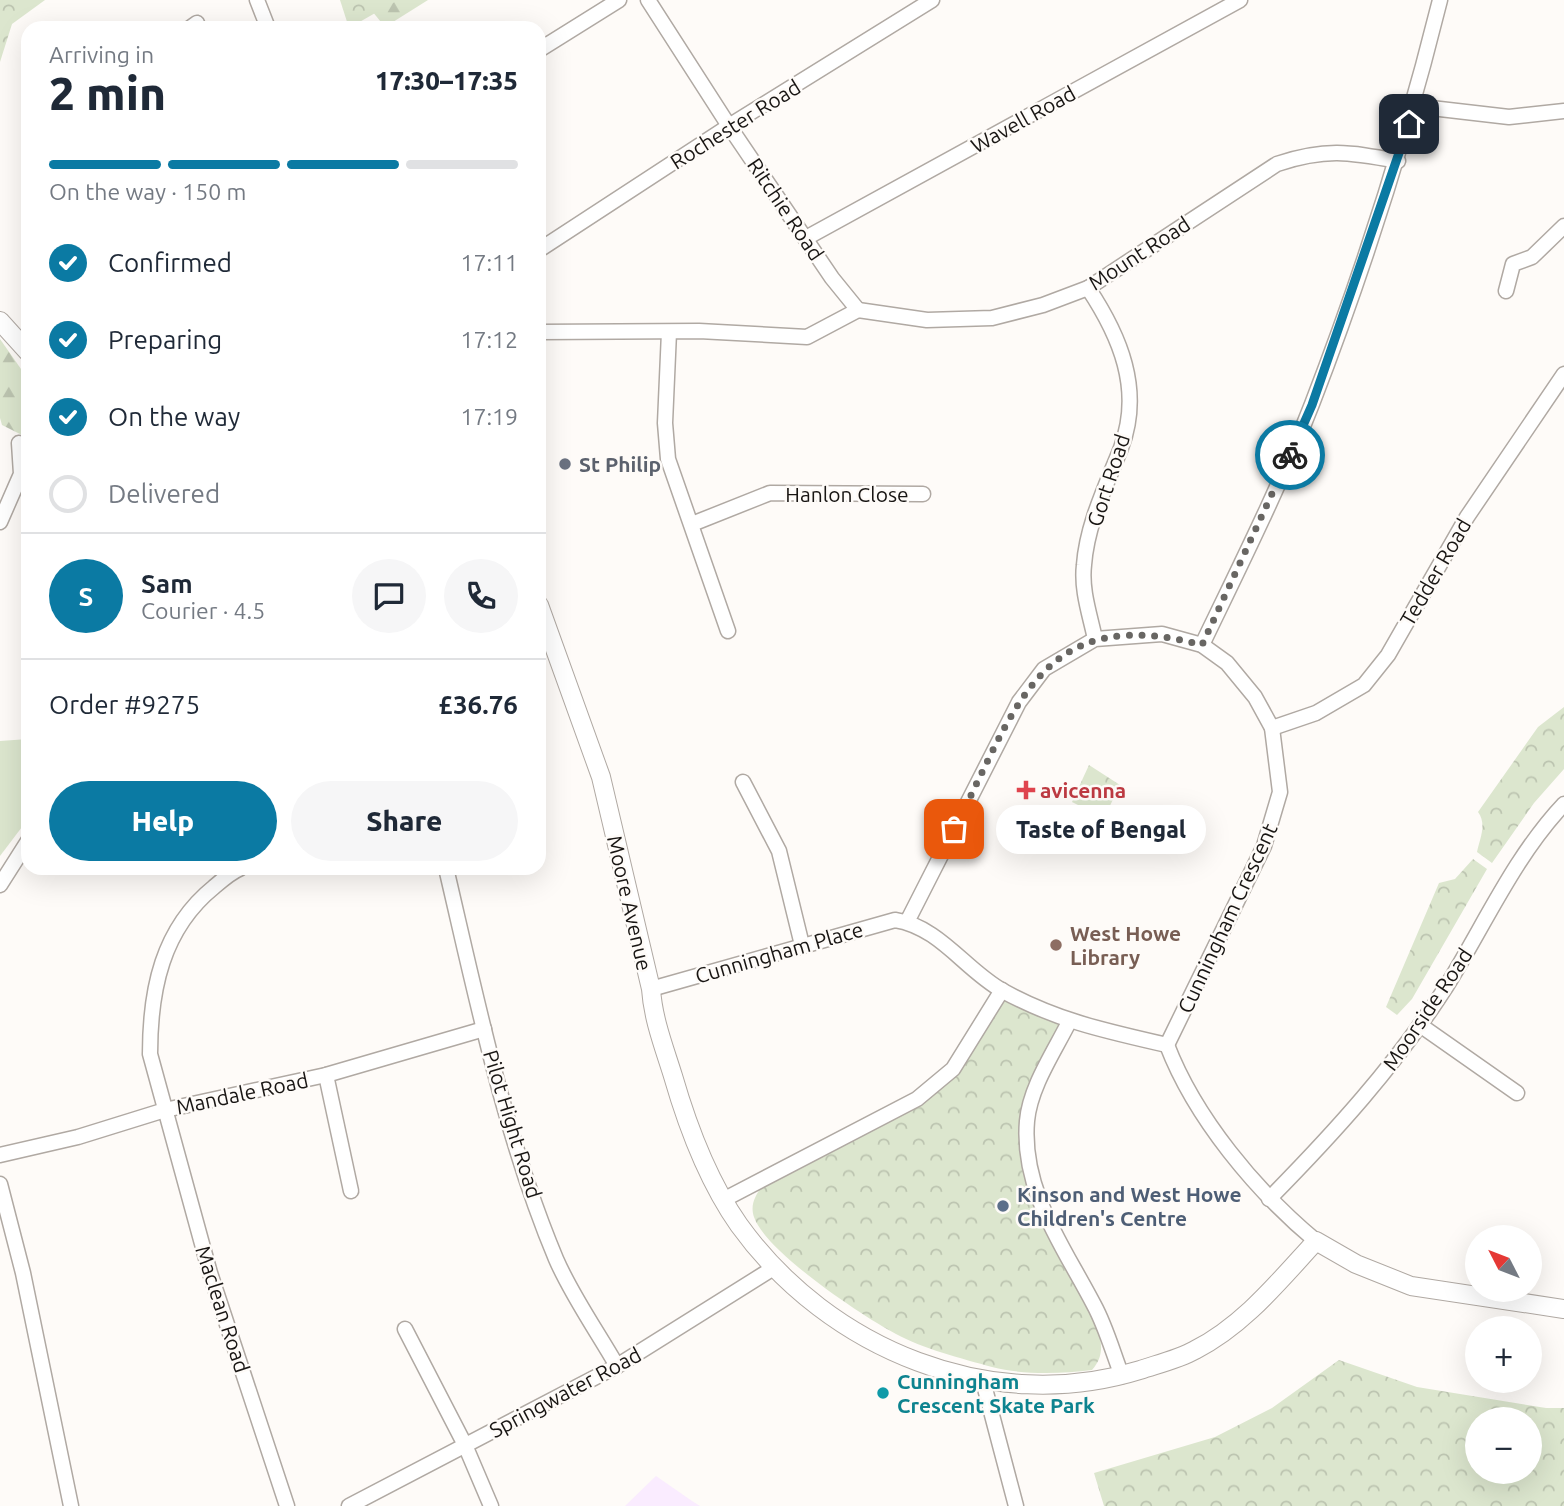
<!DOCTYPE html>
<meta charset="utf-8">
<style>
:root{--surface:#fff;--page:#f6f6f7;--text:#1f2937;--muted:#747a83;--line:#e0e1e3;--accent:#0b7aa3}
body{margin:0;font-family:Ubuntu,sans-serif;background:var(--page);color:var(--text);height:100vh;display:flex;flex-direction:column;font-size:26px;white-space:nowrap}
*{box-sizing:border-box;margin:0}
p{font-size:23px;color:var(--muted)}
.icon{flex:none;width:38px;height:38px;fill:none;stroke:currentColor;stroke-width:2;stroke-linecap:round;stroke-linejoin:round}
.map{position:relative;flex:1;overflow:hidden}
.panel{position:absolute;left:21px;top:21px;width:525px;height:854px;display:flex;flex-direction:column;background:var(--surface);border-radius:21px;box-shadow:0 7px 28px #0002}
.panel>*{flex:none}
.needle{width:46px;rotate:312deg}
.fabs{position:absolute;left:1465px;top:1225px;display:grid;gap:14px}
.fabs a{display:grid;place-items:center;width:77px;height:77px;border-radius:50%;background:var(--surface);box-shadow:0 7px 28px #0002;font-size:35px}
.pin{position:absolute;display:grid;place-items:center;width:60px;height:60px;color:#fff;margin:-30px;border-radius:14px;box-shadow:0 4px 10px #0006}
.courier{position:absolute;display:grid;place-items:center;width:70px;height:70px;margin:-35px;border:5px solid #0b7aa3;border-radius:50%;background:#fff;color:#222;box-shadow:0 2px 9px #0007}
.bubble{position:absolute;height:49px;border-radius:24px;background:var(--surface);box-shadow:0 7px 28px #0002;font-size:23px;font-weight:800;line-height:49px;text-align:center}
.summary em{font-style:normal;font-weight:800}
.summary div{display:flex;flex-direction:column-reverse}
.summary{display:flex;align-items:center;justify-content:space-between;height:119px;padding:0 28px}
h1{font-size:46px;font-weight:800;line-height:52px}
.bar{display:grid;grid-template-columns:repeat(4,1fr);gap:10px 7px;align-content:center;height:84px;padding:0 28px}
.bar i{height:9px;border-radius:5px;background:var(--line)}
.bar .active{background:var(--accent)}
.bar p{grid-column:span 4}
.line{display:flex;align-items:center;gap:18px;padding:0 28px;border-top:2px solid var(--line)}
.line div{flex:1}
.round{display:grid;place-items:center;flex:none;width:74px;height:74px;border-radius:37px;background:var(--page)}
ol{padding:0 28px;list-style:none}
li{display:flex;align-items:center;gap:21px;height:77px}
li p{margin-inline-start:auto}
li .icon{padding:7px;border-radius:50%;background:var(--accent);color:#fff;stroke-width:4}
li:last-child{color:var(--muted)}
li i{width:38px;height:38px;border:4px solid var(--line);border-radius:50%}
.button{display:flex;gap:14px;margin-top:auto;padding:14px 28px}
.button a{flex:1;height:80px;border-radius:42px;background:var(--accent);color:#fff;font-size:28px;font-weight:800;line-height:80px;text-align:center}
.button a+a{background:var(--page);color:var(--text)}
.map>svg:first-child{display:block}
.education{fill:#faecff}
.green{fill:#dce6ce}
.forest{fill:url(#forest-firs)}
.park{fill:url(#park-crowns);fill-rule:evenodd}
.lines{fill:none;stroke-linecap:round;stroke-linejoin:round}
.minor-casing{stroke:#b0a9a3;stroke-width:17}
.tertiary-casing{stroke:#b0a9a3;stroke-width:20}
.minor{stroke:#fff;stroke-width:14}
.tertiary{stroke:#fff;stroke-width:18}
.done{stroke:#686663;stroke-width:7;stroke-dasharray:0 12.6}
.route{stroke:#0b7aa3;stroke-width:9}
.worship-dot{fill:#6b7280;stroke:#fefbf8;stroke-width:2.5}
.health-dot{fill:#e0444e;stroke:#fefbf8;stroke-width:2.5}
.education-dot{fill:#8d6e63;stroke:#fefbf8;stroke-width:2.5}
.service-dot{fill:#5c6f8a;stroke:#fefbf8;stroke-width:2.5}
.culture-dot{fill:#0f9aa8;stroke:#fefbf8;stroke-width:2.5}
.labels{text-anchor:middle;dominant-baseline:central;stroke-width:5;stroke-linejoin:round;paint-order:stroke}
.street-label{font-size:21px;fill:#181513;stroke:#fefbf8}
.worship-label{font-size:21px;font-weight:bold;fill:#5b616d;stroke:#fefbf8;text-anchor:start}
.health-label{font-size:21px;font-weight:bold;fill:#be3a42;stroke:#fefbf8;text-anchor:start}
.education-label{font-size:21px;font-weight:bold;fill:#785e54;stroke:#fefbf8;text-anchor:start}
.service-label{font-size:21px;font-weight:bold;fill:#4e5e75;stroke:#fefbf8;text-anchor:start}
.culture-label{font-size:21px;font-weight:bold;fill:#0d838f;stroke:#fefbf8;text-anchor:start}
</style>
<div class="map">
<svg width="1564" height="1506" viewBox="0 0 1564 1506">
<defs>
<pattern id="forest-firs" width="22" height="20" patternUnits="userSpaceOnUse" patternTransform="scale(1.75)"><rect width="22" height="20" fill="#dce6ce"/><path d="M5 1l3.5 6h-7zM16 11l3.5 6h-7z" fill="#bcc4b0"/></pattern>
<pattern id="park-crowns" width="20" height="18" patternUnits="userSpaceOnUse" patternTransform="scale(1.75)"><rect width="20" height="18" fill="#dce6ce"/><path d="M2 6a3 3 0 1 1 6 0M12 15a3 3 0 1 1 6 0" fill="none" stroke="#bcc4b0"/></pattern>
</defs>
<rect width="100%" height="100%" fill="#fefbf8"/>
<!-- education -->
<path class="education" d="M656 1476 692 1501 700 1506H625Z"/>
<!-- green -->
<path class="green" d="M28 739V819L0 856V741Z"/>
<!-- forest -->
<g class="forest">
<path d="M363 0H428L385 27Z"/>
<path d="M0 339 28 379V438L2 425 0 418Z"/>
</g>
<!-- park -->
<g class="park">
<path d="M0 0H45L12 24 0 62Z"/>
<path d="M340 0H398L349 28Z"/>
<path d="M1564 707V769L1534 803 1492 863 1477 852C1480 838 1487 824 1478 812L1538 727Z"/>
<path d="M1089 765 1120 785 1104 818 1072 802Z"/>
<path d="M1473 859 1487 869 1412 999 1397 1015 1386 1007 1439 883 1455 879Z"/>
<path d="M1002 990 1069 1022 1040 1079 1027 1152 1095 1318C1100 1338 1107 1353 1092 1370 1060 1374 1023 1375 992 1367 963 1359 921 1348 896 1334 862 1316 766 1252 754 1217 750 1205 755 1197 761 1187L953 1069Z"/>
<path d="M1339 1360 1417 1387 1546 1408H1564V1506H1104L1094 1473 1215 1437 1272 1408ZM1477 1419H1530V1472H1477Z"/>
</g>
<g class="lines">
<defs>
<g id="minor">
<path d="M257 0 268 28"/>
<path d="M648 0 729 126 832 278 858 310"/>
<path d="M190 28 197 23"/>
<path d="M539 50 619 0"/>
<path d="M1414 106 1509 117 1564 111"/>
<path d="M806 238 1240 0"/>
<path d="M539 250 729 126 932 0"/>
<path d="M1088 288C1120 336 1143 390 1121 448 1106 486 1087 524 1084 565 1081 590 1090 615 1095 639"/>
<path d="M1506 291 1513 264 1532 257 1564 226"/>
<path d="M539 332 699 331 807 337 858 310 927 320 992 318 1043 305 1088 288 1277 164C1326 148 1348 152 1398 161"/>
<path d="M669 332 665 423 668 459 728 631"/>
<path d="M0 522 21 474 19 443"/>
<path d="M692 524 770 493 923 494"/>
<path d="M1202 645C1240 566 1280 486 1312 404 1363 272 1406 137 1440 0"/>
<path d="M1272 728 1316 713 1364 685 1388 655 1467 517 1564 374"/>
<path d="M743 782 779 851 802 945"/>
<path d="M241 868C231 872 222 880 214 887 162 929 150 990 150 1054L210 1273 287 1506"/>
<path d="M446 868C476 996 505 1138 556 1259 572 1296 597 1331 617 1366"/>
<path d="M0 885 28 841"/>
<path d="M651 989 895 920C940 927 965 970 1003 991 1058 1021 1106 1031 1167 1045L1264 846 1280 792 1272 728 1255 697 1227 663 1202 645 1162 634 1095 639 1044 669 1019 702 907 922"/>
<path d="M1069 1022C1054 1052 1030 1087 1027 1121 1021 1191 1064 1247 1094 1305 1106 1327 1113 1353 1122 1376"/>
<path d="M1420 1025 1517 1093"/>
<path d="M1167 1045C1195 1118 1256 1191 1316 1241"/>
<path d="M326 1075 351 1191"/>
<path d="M0 1155 78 1137 165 1110 326 1075 484 1029"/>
<path d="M0 1184 23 1273 71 1506"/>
<path d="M1269 1199C1334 1133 1395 1066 1446 987 1484 926 1514 857 1564 804"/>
<path d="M723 1200 917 1099 953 1069 1002 990"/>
<path d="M405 1329 465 1445 491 1506"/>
<path d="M983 1381 1016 1506"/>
<path d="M349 1506 617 1366 775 1267"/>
</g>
<g id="tertiary">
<path d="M0 321 28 352"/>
<path d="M539 605 601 777 651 989C653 1019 664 1047 673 1076 688 1128 708 1181 739 1225 829 1350 992 1416 1140 1370 1158 1364 1179 1359 1195 1350 1244 1325 1279 1281 1316 1241L1356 1264 1411 1286 1564 1309"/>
</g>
</defs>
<!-- minor casing -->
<use href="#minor" class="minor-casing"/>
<!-- tertiary casing -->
<use href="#tertiary" class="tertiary-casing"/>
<!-- minor -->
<use href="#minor" class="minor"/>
<!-- tertiary -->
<use href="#tertiary" class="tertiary"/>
</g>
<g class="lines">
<!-- done -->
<path class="done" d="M954 829C1016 711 1038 601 1202 645L1290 455"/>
<!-- route -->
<path class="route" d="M1290 455 1312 405 1409 124"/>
</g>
<!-- markers -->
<circle class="worship-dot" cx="565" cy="464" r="7"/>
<path class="health-dot" d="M1022.5 779.5h7v7h7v7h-7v7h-7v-7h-7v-7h7z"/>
<circle class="education-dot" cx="1056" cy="945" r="7"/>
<circle class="service-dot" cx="1003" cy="1206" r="7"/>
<circle class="culture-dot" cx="883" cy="1393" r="7"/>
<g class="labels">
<!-- street labels -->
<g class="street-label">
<text transform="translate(1023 119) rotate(-29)">Wavell Road</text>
<text transform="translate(735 124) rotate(-32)">Rochester Road</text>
<text transform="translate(786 209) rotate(56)">Ritchie Road</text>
<text transform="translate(1139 253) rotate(-33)">Mount Road</text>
<text transform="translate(1108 480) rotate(-72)">Gort Road</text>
<text x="847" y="494">Hanlon Close</text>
<text transform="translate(1435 572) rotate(-60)">Tedder Road</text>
<text transform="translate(630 903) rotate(77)">Moore Avenue</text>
<text transform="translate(1227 918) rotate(-65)">Cunningham Crescent</text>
<text transform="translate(779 952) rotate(-16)">Cunningham Place</text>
<text transform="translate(1427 1009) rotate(-56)">Moorside Road</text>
<text transform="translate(242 1093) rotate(-12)">Mandale Road</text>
<text transform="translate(513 1124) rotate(73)">Pilot Hight Road</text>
<text transform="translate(223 1309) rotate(72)">Maclean Road</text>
<text transform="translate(565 1392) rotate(-28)">Springwater Road</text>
</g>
<!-- worship labels -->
<g class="worship-label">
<text x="579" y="464">St Philip</text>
</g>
<!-- health labels -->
<g class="health-label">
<text x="1040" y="790">avicenna</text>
</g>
<!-- education labels -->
<g class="education-label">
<text x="1070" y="933">West Howe<tspan x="1070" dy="24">Library</tspan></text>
</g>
<!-- service labels -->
<g class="service-label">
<text x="1017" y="1194">Kinson and West Howe<tspan x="1017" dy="24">Children's Centre</tspan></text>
</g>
<!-- culture labels -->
<g class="culture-label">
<text x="897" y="1381">Cunningham<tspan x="897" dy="24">Crescent Skate Park</tspan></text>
</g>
</g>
</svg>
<div class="fabs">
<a><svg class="needle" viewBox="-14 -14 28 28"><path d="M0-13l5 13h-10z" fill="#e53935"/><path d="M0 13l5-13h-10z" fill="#747a83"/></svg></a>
<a>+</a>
<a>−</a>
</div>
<div class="pin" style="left:954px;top:829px;background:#ea580c"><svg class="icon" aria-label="bag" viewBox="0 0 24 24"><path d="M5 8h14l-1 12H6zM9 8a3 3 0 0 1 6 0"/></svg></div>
<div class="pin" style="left:1409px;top:124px;background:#1f2937"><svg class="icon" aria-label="home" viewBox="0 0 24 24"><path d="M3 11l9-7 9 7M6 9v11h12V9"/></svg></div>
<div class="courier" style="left:1290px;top:455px"><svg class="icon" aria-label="bike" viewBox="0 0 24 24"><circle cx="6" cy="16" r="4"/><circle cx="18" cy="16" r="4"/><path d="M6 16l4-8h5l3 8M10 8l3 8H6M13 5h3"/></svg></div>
<div class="bubble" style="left:996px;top:805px;width:210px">Taste of Bengal</div>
<section class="panel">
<div class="summary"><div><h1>2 min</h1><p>Arriving in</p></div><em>17:30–17:35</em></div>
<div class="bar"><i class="active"></i><i class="active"></i><i class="active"></i><i></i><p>On the way · 150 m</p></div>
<ol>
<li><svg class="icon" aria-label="check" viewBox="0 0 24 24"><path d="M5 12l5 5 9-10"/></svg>Confirmed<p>17:11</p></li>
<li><svg class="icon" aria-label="check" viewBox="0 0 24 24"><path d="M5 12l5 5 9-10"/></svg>Preparing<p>17:12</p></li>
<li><svg class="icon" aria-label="check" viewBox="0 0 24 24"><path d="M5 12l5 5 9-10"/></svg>On the way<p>17:19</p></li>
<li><i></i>Delivered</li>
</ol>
<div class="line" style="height:126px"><b class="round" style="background:var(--accent);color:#fff">S</b><div><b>Sam</b><p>Courier · 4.5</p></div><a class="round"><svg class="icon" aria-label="chat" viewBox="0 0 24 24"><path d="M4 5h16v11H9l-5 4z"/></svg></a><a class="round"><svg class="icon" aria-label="phone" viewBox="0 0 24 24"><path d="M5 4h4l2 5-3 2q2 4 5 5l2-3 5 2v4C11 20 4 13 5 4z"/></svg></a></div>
<div class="line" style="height:91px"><div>Order #9275</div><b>£36.76</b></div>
<div class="button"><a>Help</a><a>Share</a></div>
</section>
</div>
